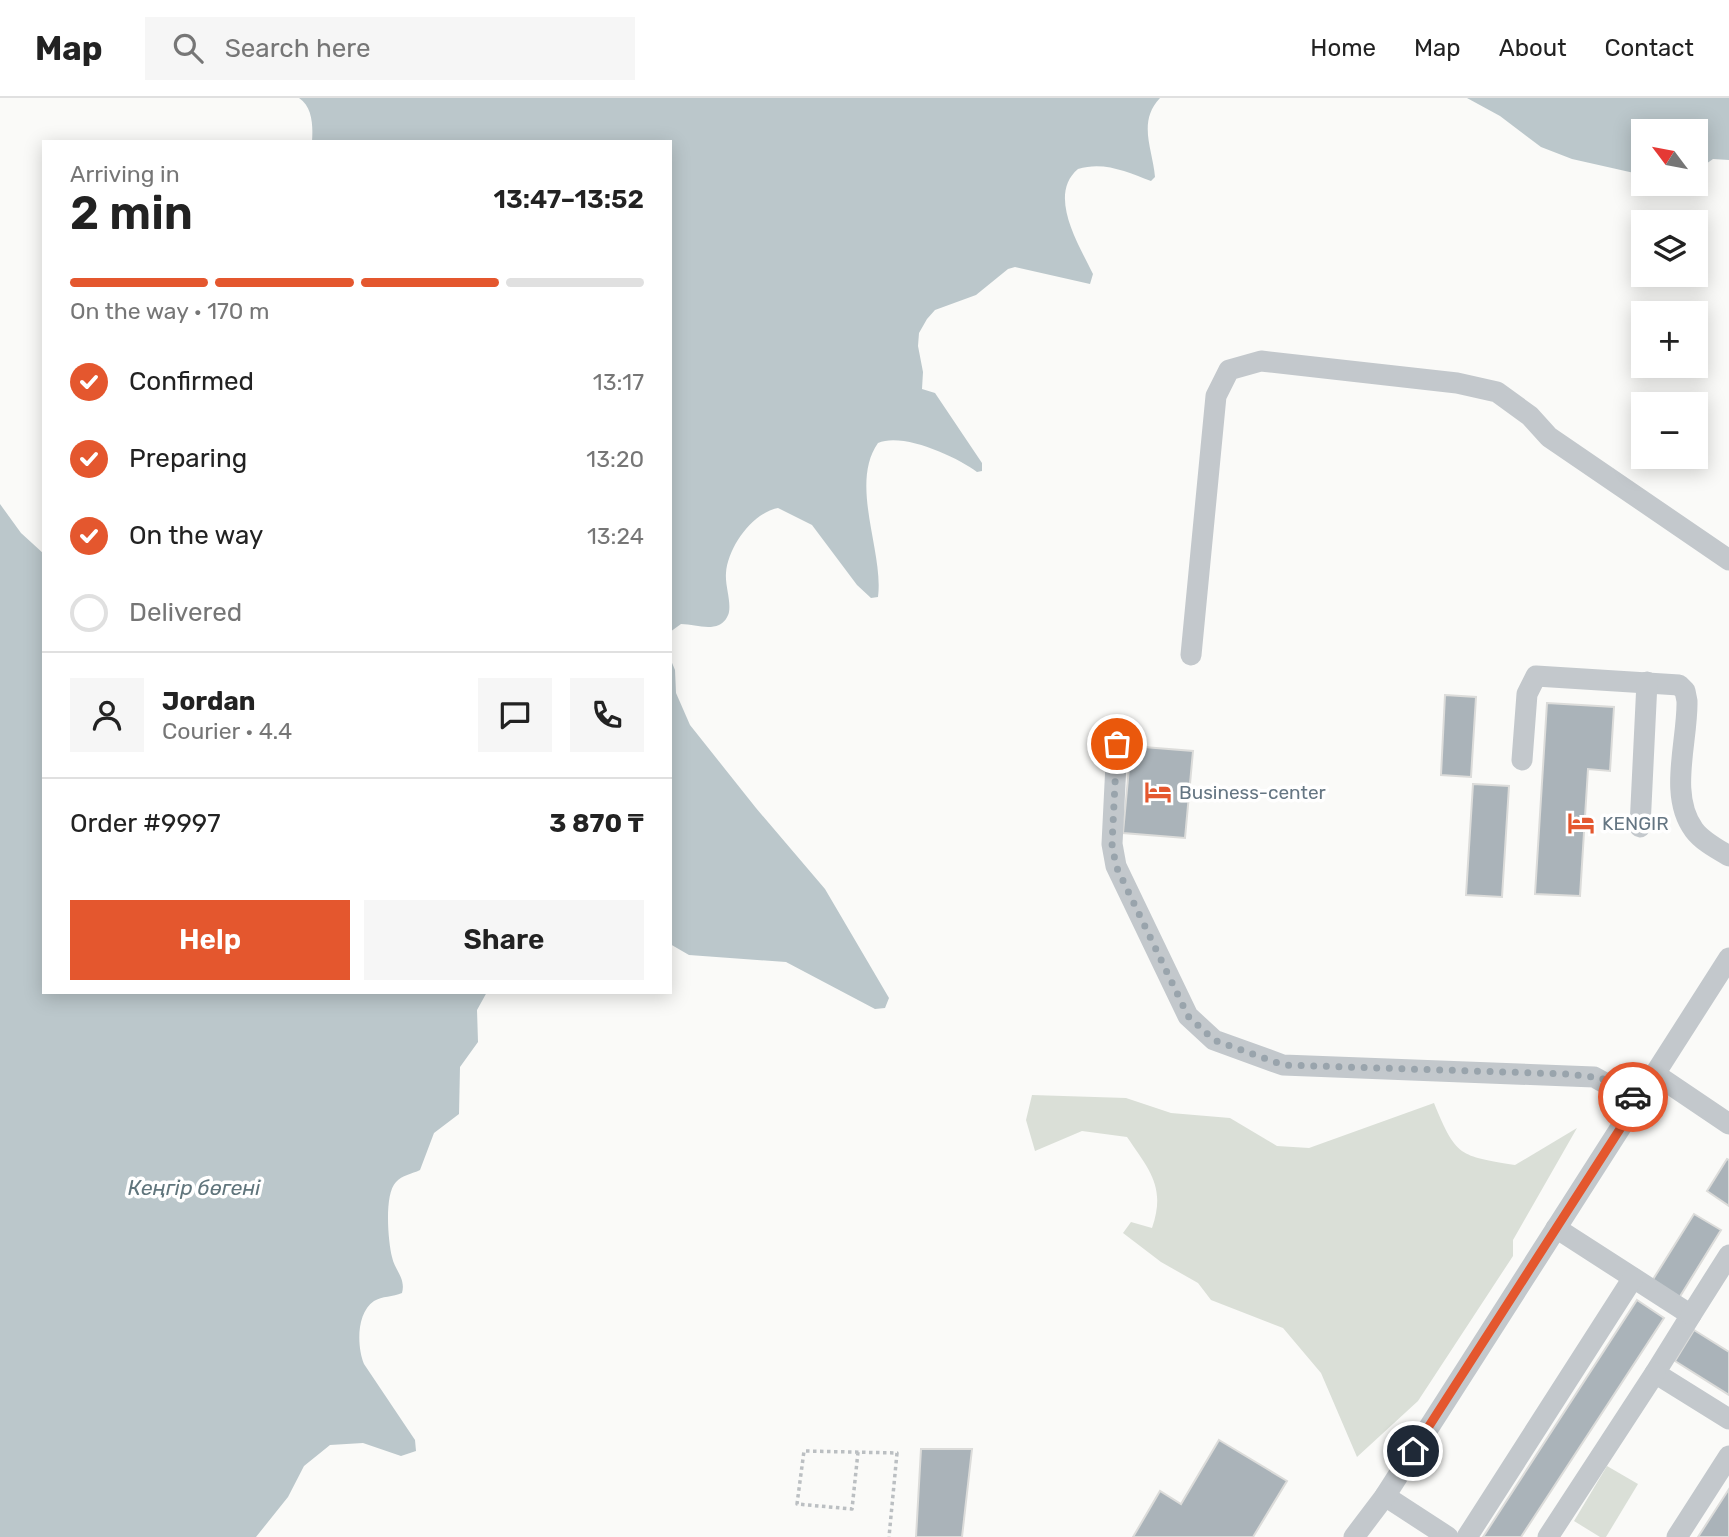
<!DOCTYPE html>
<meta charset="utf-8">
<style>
:root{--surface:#fff;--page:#f6f6f6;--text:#222;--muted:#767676;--line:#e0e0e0;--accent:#e4572e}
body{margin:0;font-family:Rubik,sans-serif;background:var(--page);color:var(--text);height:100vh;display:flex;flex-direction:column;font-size:26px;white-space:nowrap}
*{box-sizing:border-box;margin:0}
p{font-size:23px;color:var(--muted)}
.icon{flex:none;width:38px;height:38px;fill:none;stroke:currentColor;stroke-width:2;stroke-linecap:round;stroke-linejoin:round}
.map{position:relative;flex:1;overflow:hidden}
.details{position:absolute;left:42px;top:42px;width:630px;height:854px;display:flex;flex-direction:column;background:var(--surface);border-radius:0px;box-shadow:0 4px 18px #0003}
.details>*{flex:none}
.needle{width:46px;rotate:302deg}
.tools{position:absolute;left:1631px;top:21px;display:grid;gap:14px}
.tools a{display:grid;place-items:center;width:77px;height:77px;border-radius:0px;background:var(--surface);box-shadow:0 4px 18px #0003;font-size:35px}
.pin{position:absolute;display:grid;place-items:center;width:60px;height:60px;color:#fff;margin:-30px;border:4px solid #fff;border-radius:50%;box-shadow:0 2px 7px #0007}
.courier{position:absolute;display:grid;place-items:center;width:70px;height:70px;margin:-35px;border:5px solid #e4572e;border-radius:50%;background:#fff;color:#222;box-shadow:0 2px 9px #0007}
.headline em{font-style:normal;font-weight:600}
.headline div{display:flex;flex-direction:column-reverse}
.headline{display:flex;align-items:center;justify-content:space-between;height:119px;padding:0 28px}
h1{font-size:46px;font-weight:600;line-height:52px}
.bar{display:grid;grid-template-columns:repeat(4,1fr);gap:10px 7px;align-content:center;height:84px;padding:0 28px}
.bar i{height:9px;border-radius:5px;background:var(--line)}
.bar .on{background:var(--accent)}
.bar p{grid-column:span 4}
.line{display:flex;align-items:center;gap:18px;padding:0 28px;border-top:2px solid var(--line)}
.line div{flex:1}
.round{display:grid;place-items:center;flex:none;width:74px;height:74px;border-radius:0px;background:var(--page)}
ol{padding:0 28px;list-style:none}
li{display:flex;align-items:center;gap:21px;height:77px}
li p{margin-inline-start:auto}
li .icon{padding:7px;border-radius:50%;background:var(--accent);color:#fff;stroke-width:4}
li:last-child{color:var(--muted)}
li i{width:38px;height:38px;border:4px solid var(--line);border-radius:50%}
.primary-button{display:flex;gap:14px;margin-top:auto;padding:14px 28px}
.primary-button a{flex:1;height:80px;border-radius:0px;background:var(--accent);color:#fff;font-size:28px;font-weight:600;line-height:80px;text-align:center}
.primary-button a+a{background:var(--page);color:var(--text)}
header{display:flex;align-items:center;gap:42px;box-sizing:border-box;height:98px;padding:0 35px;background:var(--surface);border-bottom:2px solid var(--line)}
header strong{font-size:33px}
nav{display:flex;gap:38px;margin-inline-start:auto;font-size:24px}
.search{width:490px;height:63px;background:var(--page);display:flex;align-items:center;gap:18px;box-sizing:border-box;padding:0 24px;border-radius:0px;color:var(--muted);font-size:26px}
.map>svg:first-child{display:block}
.green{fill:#dadfd7}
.water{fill:#bbc7cb}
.building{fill:#aab3b9;stroke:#dcdcda;stroke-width:2}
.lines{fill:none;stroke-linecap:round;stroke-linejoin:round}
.path{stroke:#bbbfc2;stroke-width:3.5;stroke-dasharray:3.5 3.5;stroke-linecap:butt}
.minor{stroke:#c3c8cc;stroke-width:21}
.done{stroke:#99a4ac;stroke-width:7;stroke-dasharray:0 12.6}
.route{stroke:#e4572e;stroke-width:9}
.labels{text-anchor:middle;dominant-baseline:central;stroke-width:7;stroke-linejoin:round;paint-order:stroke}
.poi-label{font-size:19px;fill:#657683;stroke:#fff;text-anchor:start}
.water-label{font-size:21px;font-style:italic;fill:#60757c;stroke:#fff}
</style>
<header>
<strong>Map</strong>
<div class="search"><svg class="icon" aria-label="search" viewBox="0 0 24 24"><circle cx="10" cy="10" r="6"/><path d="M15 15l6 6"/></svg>Search here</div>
<nav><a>Home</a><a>Map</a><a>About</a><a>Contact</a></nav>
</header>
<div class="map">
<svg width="1729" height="1439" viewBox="0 0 1729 1439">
<rect width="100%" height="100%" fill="#fafaf8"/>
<!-- green -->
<g class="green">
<path d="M1032 997 1126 1000 1171 1015 1230 1020 1277 1048 1309 1050 1434 1005C1456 1059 1460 1058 1515 1067L1577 1030 1513 1142V1158L1418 1303 1357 1359 1321 1275 1283 1230 1211 1202 1198 1185 1161 1164 1123 1135 1131 1124 1152 1130C1166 1089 1150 1073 1127 1039L1082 1033 1035 1053 1026 1022Z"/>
<path d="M1607 1368 1638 1386 1606 1439H1600L1574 1423Z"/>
</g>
<!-- water -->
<g class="water">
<path d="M299 0H1160C1137 24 1153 52 1155 79L1151 83C1127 74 1104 63 1078 71 1047 97 1079 147 1093 176L1090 186 1015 169 1008 171 976 197 935 212 927 221 919 235 918 248 923 274 922 291 935 295 982 365V373L977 374C957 359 903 334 878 345 849 386 884 454 878 499L871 500 857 487 812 427 778 410C752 415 728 449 726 475 725 488 731 502 729 514 728 519 724 525 719 527 707 532 694 526 681 526L670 534V44H312C313 29 313 9 299 0Z"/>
<path d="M1467 0H1729V62L1713 61 1696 73V33H1643V77L1572 61 1541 49 1500 18Z"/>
<path d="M0 406 21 435 44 456V894H487L477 912 478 944 460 969 459 1016 434 1035 420 1072C412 1076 402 1077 396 1084 384 1096 388 1143 392 1159 395 1173 406 1180 402 1195 393 1199 382 1198 374 1203 356 1215 357 1249 364 1266L415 1342 416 1353 401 1358 363 1345 330 1347 304 1368 288 1399 256 1439H0Z"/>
<path d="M670 560 675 572 676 595 690 627 756 710 825 791 889 900 885 910 875 911 786 864 689 857 670 846Z"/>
</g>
<!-- building -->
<g class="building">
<path d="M1445 597 1476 599 1471 679 1441 677Z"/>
<path d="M1547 605 1614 609 1610 673 1588 671 1580 798 1535 796Z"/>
<path d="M1131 648 1193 653 1185 740 1123 735Z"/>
<path d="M1473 686 1509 688 1502 799 1466 797Z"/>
<path d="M1727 1061 1729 1062V1108L1707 1093Z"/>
<path d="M1694 1116 1721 1132 1679 1200 1652 1183Z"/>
<path d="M1637 1202 1664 1220 1521 1439H1483Z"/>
<path d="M1694 1232 1729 1254V1297L1675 1263Z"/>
<path d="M1219 1342 1287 1383 1253 1439H1133L1160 1393 1181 1406Z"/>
<path d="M921 1351H972L962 1439H916Z"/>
<path d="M1729 1391V1439H1698Z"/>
</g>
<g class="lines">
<!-- path -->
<path class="path" d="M858 1354 852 1411 797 1406 804 1353 897 1355 889 1439"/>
<!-- minor -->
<g class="minor">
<path d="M1191 557 1216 298 1229 272 1261 263 1457 285 1497 294 1530 318 1549 339 1729 462"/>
<path d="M1117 646 1112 746 1116 768 1188 918 1214 942 1283 967 1594 979 1638 1003"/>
<path d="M1522 662 1527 596 1536 578 1679 587 1685 593 1687 603C1688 643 1668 697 1694 732 1702 743 1717 751 1729 758"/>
<path d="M1640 729 1647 584"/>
<path d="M1655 976 1729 1026"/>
<path d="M1556 1130 1691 1217 1655 1275 1729 1321"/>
<path d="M1691 1217 1729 1157"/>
<path d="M1385 1398 1448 1439"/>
<path d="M1354 1439 1385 1398 1729 860"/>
<path d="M1467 1439 1633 1180"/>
<path d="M1548 1439 1655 1275"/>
<path d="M1677 1439 1729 1358"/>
</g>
</g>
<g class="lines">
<!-- done -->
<path class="done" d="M1117 646 1112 746 1116 768 1188 918 1214 942 1283 967 1568 976 1601 980 1633 999"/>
<!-- route -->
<path class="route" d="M1413 1353 1638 1003 1633 999"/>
</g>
<!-- icons -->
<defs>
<symbol id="hotel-bare" viewBox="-9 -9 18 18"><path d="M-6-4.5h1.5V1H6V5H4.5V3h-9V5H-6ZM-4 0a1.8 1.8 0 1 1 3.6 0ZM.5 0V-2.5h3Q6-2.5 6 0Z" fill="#e4572e" stroke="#fff" stroke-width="2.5" paint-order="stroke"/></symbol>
</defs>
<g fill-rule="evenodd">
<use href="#hotel-bare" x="1139" y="675" width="38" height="38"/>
<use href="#hotel-bare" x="1562" y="706" width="38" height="38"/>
</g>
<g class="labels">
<!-- poi labels -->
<g class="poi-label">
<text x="1179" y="694">Business-center</text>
<text x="1602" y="725">KENGIR</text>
</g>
<!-- water labels -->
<g class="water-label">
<text x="194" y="1089">Кеңгір бөгені</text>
</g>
</g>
</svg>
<div class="tools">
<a><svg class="needle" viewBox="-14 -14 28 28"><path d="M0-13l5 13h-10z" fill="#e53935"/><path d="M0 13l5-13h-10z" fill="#767676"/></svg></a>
<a><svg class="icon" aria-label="layers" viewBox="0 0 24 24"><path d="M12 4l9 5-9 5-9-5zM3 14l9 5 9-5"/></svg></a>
<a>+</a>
<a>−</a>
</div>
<div class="pin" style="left:1117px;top:646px;background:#ea580c"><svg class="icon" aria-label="bag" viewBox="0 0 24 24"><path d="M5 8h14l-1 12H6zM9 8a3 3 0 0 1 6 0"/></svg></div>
<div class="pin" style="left:1413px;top:1353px;background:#1f2937"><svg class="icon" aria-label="home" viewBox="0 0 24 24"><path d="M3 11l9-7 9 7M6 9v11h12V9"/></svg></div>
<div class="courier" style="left:1633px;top:999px"><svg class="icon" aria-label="car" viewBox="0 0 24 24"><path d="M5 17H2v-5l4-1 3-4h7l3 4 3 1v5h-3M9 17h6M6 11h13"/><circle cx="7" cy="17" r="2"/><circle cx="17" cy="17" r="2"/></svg></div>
<section class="details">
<div class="headline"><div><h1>2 min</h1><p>Arriving in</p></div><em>13:47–13:52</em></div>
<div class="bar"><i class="on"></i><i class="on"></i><i class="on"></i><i></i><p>On the way · 170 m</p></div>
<ol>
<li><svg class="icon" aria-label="check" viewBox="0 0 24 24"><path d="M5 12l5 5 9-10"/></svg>Confirmed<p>13:17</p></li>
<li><svg class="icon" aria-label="check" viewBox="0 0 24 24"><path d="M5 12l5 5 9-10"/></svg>Preparing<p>13:20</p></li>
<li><svg class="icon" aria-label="check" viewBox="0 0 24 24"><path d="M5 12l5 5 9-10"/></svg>On the way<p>13:24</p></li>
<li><i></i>Delivered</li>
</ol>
<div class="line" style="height:126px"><a class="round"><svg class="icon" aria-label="person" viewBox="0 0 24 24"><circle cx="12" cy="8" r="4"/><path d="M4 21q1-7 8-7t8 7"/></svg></a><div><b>Jordan</b><p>Courier · 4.4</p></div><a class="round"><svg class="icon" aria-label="chat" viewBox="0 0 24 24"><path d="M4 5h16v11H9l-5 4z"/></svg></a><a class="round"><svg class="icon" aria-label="phone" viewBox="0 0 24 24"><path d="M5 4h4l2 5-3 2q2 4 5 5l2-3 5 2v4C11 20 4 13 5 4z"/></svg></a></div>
<div class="line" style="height:91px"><div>Order #9997</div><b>3 870 ₸</b></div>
<div class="primary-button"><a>Help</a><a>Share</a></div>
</section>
</div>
